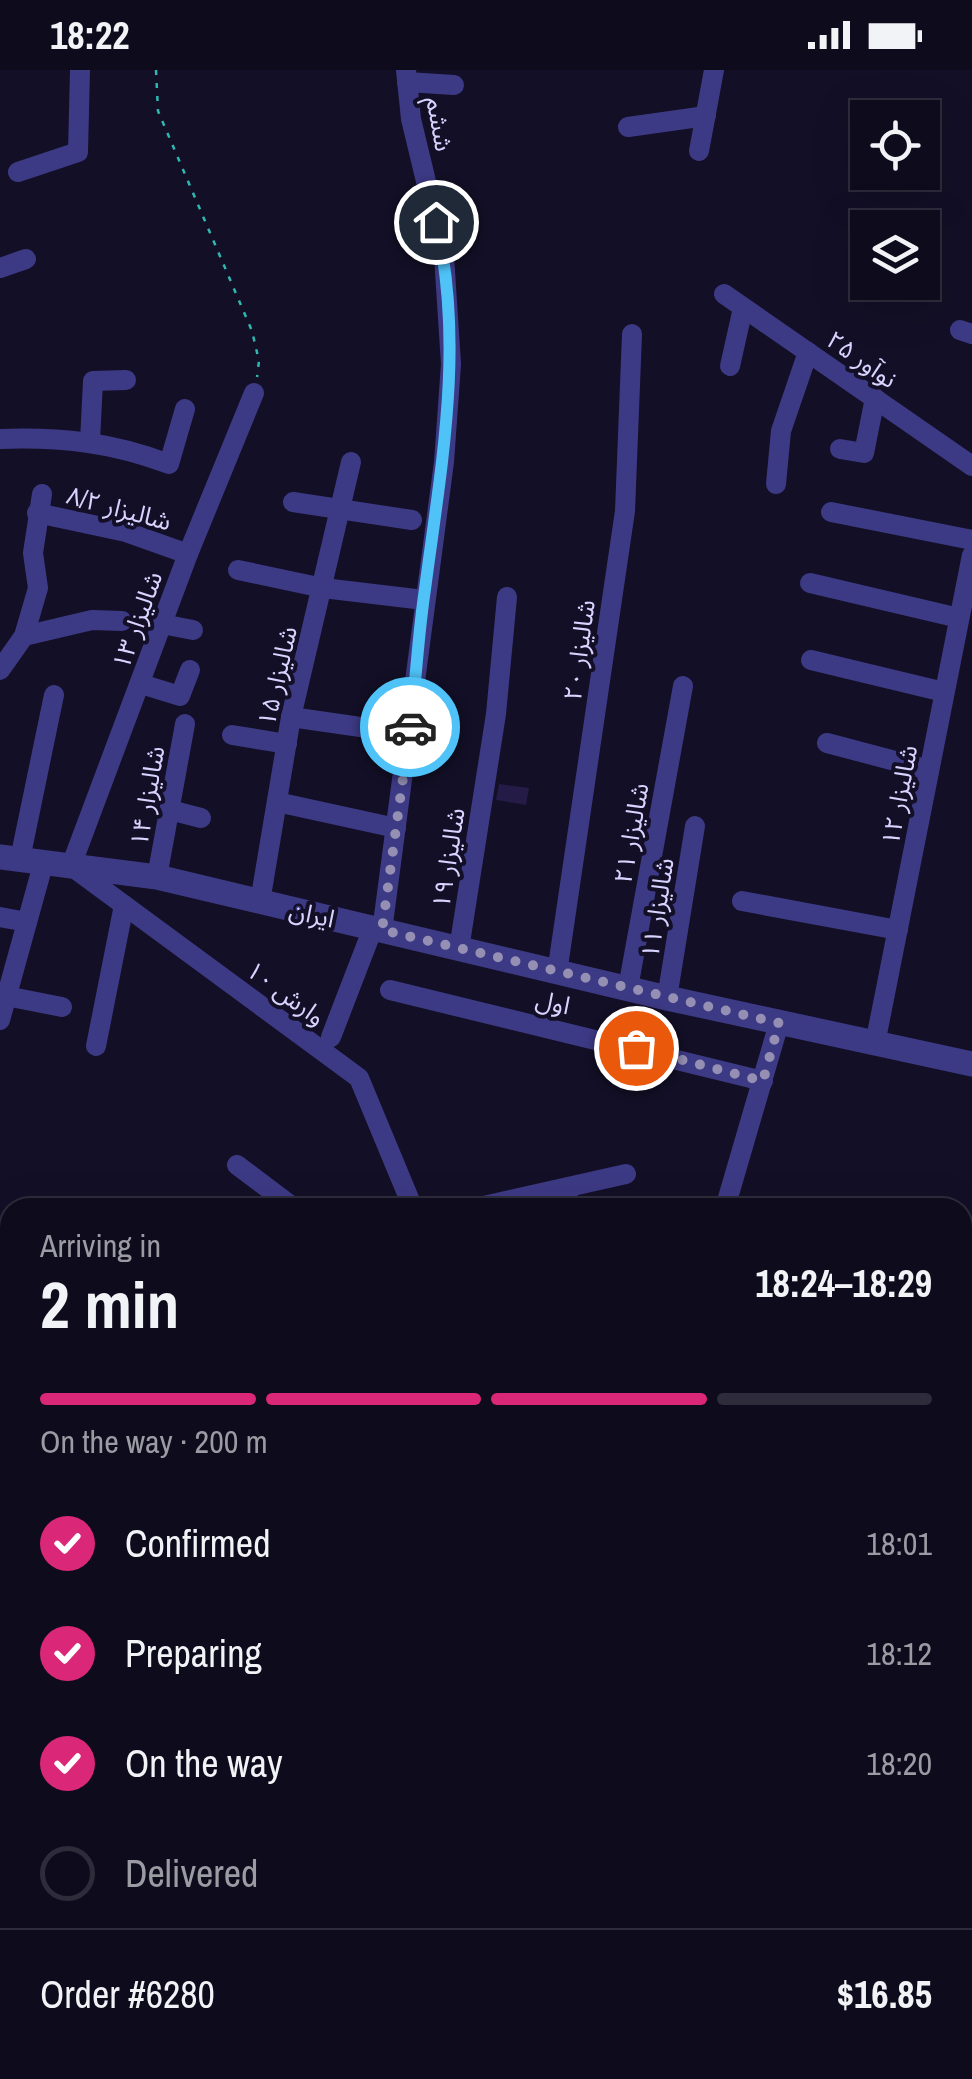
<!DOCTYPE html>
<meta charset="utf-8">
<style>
:root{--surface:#0e0b1c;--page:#1c1929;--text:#f1f3f6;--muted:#9b9ba3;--line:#2e2b3b;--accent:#db2777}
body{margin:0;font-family:"Archivo Narrow","Noto Sans Arabic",sans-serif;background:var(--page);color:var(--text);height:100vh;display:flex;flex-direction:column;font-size:38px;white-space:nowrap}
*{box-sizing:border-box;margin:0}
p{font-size:32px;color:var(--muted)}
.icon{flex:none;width:55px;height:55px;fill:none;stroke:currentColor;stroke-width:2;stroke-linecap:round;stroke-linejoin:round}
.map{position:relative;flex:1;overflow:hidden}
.panel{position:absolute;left:0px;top:1128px;width:972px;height:882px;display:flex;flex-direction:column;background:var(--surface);border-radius:30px 30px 0 0;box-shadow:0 10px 40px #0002,0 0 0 2px var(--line)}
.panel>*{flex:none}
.fabs{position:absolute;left:850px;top:30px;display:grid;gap:20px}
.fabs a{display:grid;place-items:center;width:90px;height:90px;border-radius:0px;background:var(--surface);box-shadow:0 10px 40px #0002,0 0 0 2px var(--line);font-size:50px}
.pin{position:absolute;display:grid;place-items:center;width:85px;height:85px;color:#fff;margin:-42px;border:5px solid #fff;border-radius:50%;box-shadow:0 2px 10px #0007}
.courier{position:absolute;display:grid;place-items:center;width:100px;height:100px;margin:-50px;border:8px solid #4fc3f7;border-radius:50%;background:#fff;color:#222;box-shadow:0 2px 12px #0007}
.overview em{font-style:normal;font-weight:800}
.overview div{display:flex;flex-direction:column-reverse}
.overview{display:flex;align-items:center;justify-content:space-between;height:170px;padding:0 40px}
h1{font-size:65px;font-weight:800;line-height:75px}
.bar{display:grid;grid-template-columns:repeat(4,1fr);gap:15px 10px;align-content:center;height:120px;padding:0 40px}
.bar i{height:12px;border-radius:8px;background:var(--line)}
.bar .selected{background:var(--accent)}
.bar p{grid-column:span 4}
.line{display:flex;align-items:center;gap:25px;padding:0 40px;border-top:2px solid var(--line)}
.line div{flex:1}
ol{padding:0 40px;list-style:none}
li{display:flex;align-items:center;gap:30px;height:110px}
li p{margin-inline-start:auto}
li .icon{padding:10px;border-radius:50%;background:var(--accent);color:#fff;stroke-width:4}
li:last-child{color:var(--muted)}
li i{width:55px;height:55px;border:5px solid var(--line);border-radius:50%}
.status{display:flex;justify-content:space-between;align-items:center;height:70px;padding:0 50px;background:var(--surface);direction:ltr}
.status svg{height:28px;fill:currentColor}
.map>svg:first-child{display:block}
.building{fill:#241b47}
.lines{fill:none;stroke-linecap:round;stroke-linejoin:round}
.path{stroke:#2fb8b0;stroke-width:2.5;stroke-dasharray:5 8;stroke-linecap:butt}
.minor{stroke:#3d3a85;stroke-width:20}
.tertiary{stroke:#3d3a85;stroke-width:25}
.done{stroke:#948fb3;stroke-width:10;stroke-dasharray:0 18}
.route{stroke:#4fc3f7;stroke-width:12}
.labels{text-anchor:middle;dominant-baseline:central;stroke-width:8;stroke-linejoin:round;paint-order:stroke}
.street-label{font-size:25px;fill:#d9d4ff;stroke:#130f26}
</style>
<div class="status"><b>18:22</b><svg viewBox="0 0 49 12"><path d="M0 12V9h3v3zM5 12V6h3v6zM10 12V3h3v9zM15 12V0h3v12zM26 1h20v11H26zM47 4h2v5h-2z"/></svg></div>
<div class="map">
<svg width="972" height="2009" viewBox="0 0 972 2009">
<rect width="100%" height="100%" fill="#130f26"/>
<!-- building -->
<path class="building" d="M499 714 529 718 526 735 496 730Z"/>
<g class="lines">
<!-- path -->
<path class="path" d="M156 0 158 41 252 261 259 291 257 307"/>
<!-- minor -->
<g class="minor">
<path d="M407 12 454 15"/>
<path d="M628 57 706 46"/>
<path d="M699 81 714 0"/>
<path d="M18 102 78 82 80 0"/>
<path d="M0 198 26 189"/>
<path d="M724 224 972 396"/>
<path d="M960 260 972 264"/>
<path d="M730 296 743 238"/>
<path d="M254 323 188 484 71 796 359 1008 413 1138"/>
<path d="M0 369C61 367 111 372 169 394L185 339"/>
<path d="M90 371 93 311 126 310"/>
<path d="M840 379 864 383 875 328"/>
<path d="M776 414 781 361 808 282"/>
<path d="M293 432 412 450"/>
<path d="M831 442 972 470"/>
<path d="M37 443 126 462 188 484"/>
<path d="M238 500 323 518 424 530"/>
<path d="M810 513 959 548"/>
<path d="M162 554 193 560"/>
<path d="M24 566 92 550 122 551"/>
<path d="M811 590 944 622"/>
<path d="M0 600 24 566 38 518 33 483 42 424"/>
<path d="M141 614 180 626 190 600"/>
<path d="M291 647 409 664"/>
<path d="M232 665 287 674"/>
<path d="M827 673 929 700"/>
<path d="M277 732 396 758"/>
<path d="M170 740 201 748"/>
<path d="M20 789 54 625"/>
<path d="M157 807 185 654"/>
<path d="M742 831 898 860"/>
<path d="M260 832 291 647 351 392"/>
<path d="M0 847 27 852"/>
<path d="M382 861 444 392 451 294 444 186 411 49 406 0"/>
<path d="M459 879 496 644 507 527"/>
<path d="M557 903 625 441 632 264"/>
<path d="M628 918 683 616"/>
<path d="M390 920 763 1011"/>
<path d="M6 926 62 937"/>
<path d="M667 928 695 756"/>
<path d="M0 950 44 791"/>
<path d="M331 967 373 858"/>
<path d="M875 974 972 485"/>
<path d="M96 976 124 835"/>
<path d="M237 1095 294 1138"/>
<path d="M566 1118 570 1138"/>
<path d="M475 1138 626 1104"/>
<path d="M725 1138 779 953"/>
<path d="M962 1662 972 1664"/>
</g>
<!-- tertiary -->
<path class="tertiary" d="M0 787 157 807 667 928 972 994"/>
</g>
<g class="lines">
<!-- done -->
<path class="done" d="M410 657 382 860 779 953 763 1011 636 978"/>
<!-- route -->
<path class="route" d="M410 657C416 612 418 565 425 519 441 397 465 274 436 152"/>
</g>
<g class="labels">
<!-- street labels -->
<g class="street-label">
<text transform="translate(440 54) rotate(80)">ششم</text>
<text transform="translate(862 289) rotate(35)">نوآور ۲۵</text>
<text transform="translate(119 438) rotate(15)">شالیزار ۸/۲</text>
<text transform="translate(137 550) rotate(-70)">شالیزار ۱۳</text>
<text transform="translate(579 580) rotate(-82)">شالیزار ۲۰</text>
<text transform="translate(277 606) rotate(-77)">شالیزار ۱۵</text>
<text transform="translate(899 725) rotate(-79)">شالیزار ۱۲</text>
<text transform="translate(147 726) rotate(-80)">شالیزار ۱۴</text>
<text transform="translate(631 763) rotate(-80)">شالیزار ۲۱</text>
<text transform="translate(448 788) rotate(-81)">شالیزار ۱۹</text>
<text transform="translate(657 838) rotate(-81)">شالیزار ۱۱</text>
<text transform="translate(312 844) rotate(13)">ایران</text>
<text transform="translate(286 923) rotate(36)">وارش ۱۰</text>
<text transform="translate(553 932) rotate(13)">اول</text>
</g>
</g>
</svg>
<div class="fabs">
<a><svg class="icon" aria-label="locate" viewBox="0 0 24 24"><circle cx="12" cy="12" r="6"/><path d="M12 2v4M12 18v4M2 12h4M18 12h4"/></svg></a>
<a><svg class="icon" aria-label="layers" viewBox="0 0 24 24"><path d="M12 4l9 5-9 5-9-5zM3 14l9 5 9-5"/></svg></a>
</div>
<div class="pin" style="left:636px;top:978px;background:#ea580c"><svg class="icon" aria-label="bag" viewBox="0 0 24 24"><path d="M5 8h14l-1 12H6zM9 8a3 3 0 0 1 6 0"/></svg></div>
<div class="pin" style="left:436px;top:152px;background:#1f2937"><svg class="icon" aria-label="home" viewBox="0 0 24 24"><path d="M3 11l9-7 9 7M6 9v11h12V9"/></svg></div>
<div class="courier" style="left:410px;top:657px"><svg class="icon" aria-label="car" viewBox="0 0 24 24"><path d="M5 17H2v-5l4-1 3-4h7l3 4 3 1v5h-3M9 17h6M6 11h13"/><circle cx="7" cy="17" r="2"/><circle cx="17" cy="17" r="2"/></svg></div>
<section class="panel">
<div class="overview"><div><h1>2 min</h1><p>Arriving in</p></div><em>18:24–18:29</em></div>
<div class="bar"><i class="selected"></i><i class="selected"></i><i class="selected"></i><i></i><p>On the way · 200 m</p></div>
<ol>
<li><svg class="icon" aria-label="check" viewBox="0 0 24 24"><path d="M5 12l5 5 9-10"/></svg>Confirmed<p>18:01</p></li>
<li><svg class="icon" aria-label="check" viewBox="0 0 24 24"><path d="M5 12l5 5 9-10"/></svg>Preparing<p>18:12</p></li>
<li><svg class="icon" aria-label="check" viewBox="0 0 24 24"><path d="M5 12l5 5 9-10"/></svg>On the way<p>18:20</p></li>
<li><i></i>Delivered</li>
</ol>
<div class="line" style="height:130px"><div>Order #6280</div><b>$16.85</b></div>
</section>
</div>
